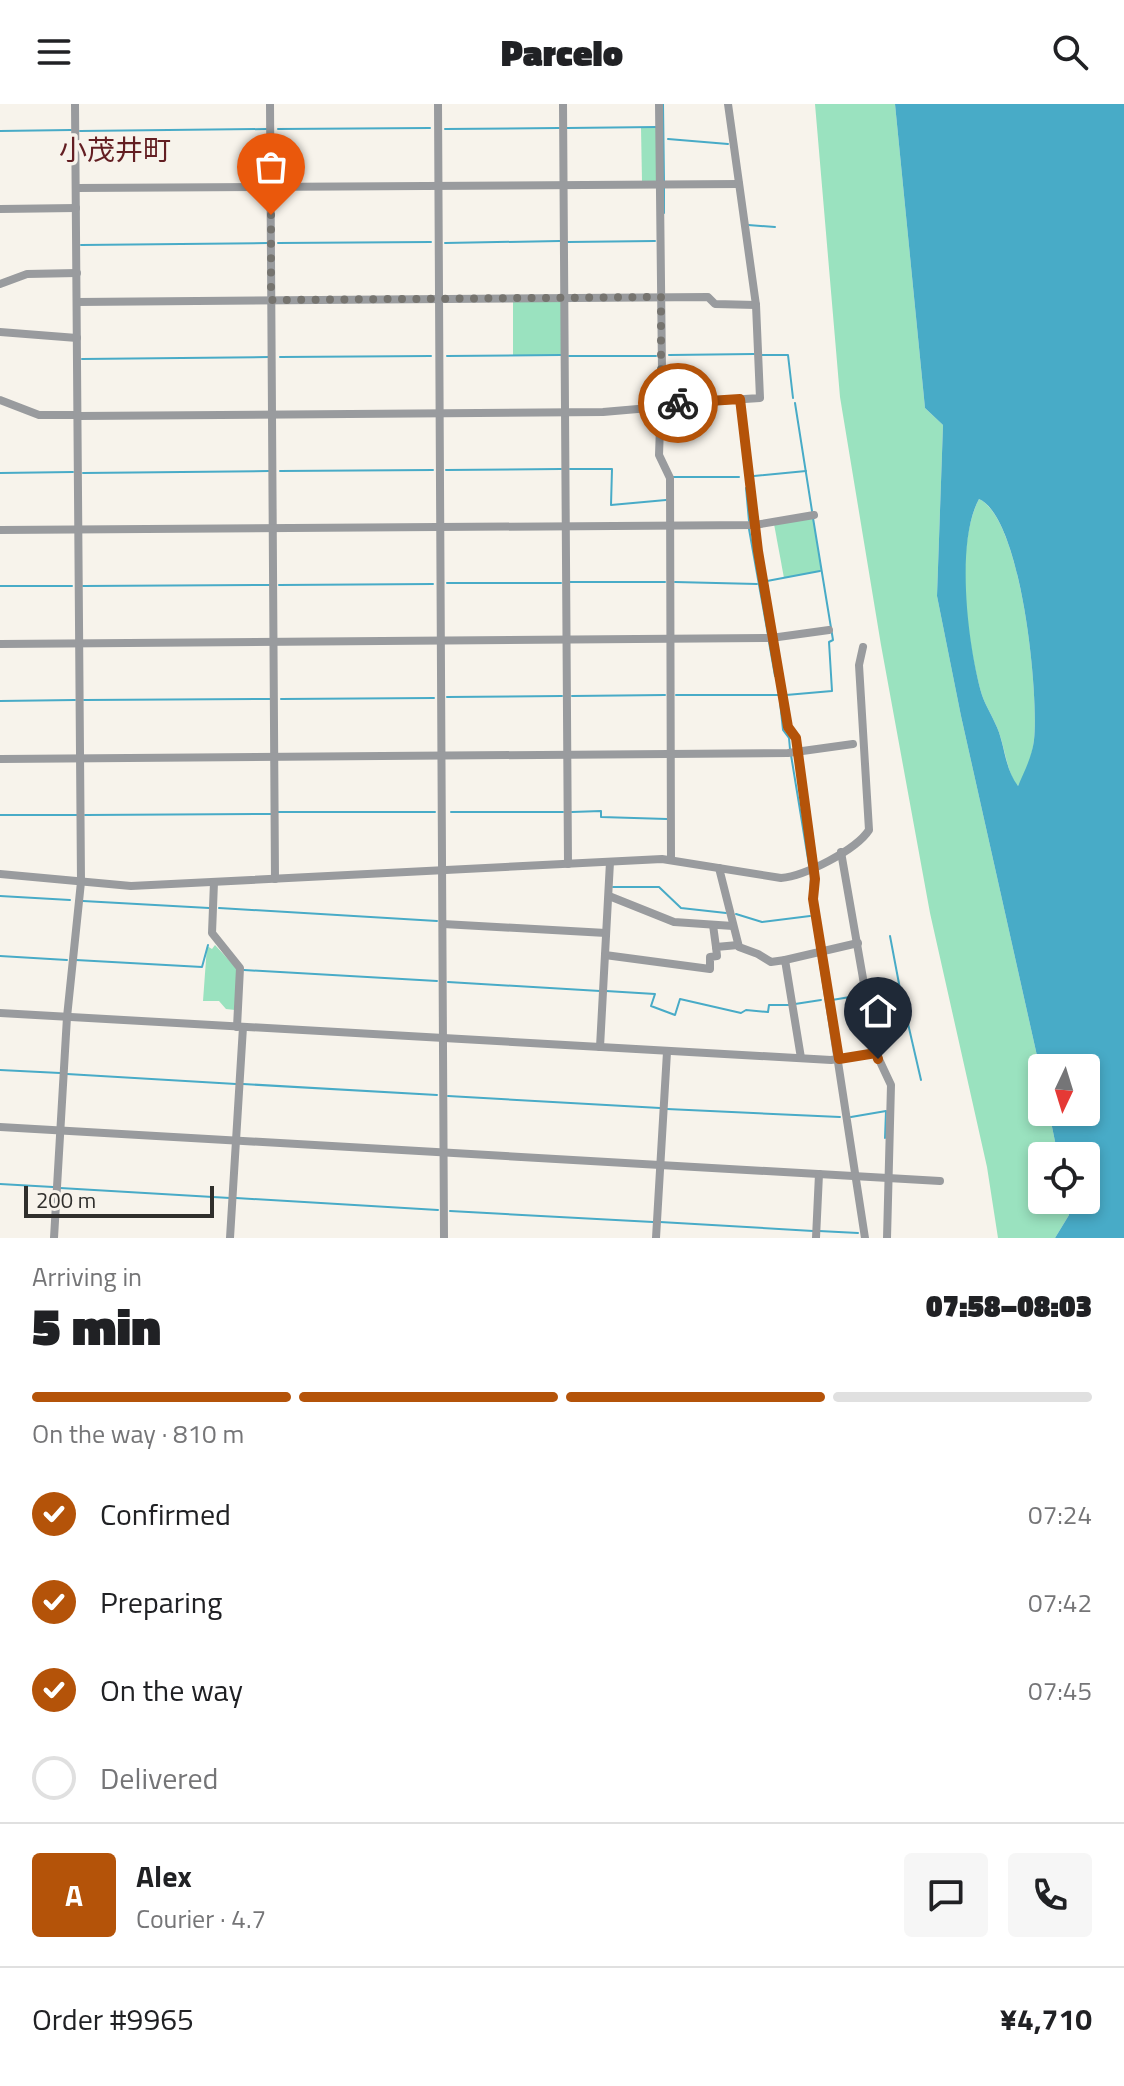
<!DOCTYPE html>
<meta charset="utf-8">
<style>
:root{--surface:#fff;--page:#f6f6f6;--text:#202124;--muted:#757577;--line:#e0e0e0;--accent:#b45309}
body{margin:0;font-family:"Titillium Web","Noto Sans JP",sans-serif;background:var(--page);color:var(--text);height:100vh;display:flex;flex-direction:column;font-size:30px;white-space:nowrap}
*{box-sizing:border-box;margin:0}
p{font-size:26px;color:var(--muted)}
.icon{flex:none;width:44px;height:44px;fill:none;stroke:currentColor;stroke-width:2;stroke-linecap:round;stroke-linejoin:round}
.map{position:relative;height:1134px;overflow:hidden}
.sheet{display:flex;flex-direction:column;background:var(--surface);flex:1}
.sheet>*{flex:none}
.needle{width:52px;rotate:184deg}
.tools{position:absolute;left:1028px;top:950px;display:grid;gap:16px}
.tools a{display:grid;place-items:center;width:72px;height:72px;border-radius:8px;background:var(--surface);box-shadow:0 4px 12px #0003;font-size:40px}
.scale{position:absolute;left:24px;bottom:20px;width:190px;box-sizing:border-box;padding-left:8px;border:4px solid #302f2c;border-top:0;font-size:22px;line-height:28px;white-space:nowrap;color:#302f2c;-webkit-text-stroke:6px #f7f3eb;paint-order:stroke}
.pin{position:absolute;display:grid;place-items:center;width:68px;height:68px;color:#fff;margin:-82px -34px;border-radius:50% 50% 50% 0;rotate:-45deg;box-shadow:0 0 8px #0007}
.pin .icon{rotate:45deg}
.courier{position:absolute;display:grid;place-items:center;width:80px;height:80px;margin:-40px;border:6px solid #b45309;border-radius:50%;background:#fff;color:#222;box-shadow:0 2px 10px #0007}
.overview em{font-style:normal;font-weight:800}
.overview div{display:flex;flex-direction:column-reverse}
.overview{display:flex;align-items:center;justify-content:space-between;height:136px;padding:0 32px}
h1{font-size:52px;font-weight:800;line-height:60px}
.bar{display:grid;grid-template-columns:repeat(4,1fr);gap:12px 8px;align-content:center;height:96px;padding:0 32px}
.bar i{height:10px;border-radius:6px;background:var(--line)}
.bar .current{background:var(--accent)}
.bar p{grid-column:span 4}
.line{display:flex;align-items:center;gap:20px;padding:0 32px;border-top:2px solid var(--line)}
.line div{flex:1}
.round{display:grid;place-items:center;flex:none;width:84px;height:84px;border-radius:8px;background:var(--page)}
ol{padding:0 32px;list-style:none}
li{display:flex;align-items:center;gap:24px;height:88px}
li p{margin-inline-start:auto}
li .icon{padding:8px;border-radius:50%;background:var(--accent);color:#fff;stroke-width:4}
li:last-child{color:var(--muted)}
li i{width:44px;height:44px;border:4px solid var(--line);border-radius:50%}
header{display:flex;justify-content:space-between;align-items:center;height:104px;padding:0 32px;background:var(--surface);font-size:36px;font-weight:800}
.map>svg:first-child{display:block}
.green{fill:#9ae2bf}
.water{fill:#48abc7;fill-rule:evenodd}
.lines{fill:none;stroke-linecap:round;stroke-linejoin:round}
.stream{stroke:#48abc7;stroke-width:2}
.minor{stroke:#999b9e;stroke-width:8}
.done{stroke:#76746f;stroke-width:8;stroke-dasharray:0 14.4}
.route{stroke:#b45309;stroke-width:10}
.labels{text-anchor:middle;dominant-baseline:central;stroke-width:7;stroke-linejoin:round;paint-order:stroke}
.quarter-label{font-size:28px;fill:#631e22;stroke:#f7f3eb}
</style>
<header><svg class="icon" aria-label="menu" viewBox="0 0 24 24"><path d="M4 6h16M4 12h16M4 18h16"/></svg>Parcelo<svg class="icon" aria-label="search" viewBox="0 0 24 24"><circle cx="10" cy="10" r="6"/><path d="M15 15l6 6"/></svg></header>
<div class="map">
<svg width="1124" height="1134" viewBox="0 0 1124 1134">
<rect width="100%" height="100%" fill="#f7f3eb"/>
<!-- green -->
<g class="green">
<path d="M815 0H895L925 304 943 321 937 492 961 612 1042 974V1008H1049L1058 1052H1042V1096H1066L1069 1111 1055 1134H998L987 1063 930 809 881 541 840 293Z"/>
<path d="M658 23V77H642L641 24Z"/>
<path d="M513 197 561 198V251H513Z"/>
<path d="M979 395C1022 415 1039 591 1034 636 1032 652 1027 670 1017 683 1005 663 1005 639 995 619 991 610 985 600 982 591 967 540 954 443 979 395Z"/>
<path d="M813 414 822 467 784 474 774 420Z"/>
<path d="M215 841 238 866 235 906 226 905 219 897H203L207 842 212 845Z"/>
</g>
<!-- water -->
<path class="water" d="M895 0H1124V1134H1055L1069 1111 1066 1096H1086V1052H1058L1049 1008H1086V964H1042V974L961 612 937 492 943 321 925 304ZM979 395C1022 414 1039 592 1034 636 1032 653 1024 668 1018 682 1004 664 1005 638 995 619 991 610 985 600 982 591 968 543 955 439 979 395Z"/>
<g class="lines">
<!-- stream -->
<g class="stream">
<path d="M663 0 664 77"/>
<path d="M567 24 657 23"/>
<path d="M278 25 430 24"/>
<path d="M445 25 559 24"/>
<path d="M0 27 71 26"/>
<path d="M80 27 267 25"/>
<path d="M668 35 728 40"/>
<path d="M664 84V109"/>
<path d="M748 121 775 123"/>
<path d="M568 138 655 137"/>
<path d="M278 139 431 138"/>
<path d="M445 139 560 137"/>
<path d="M81 141 268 139"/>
<path d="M669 251 754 250"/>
<path d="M761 251H788L793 294"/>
<path d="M447 252 561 251"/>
<path d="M569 252H656"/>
<path d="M280 253 431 252"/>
<path d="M82 255 269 253"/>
<path d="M665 280 666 290"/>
<path d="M795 299 812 407"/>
<path d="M570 365H612L611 401 666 396"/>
<path d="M446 366 561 365"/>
<path d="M280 367 433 366"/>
<path d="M0 369 73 368"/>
<path d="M83 369 269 367"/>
<path d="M754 372 806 367"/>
<path d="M673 375V373H739"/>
<path d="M746 384 749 417"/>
<path d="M749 425 768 531"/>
<path d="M767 477 820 467"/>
<path d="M570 478H665"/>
<path d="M675 478 757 480"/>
<path d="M447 479H561"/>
<path d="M279 481 433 480"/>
<path d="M0 482H72"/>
<path d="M83 482 270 481"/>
<path d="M769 538 775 572"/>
<path d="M676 591H779"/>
<path d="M786 591 832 587 829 538 833 536 813 414"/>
<path d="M572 592 665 591"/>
<path d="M447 593 562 592"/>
<path d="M281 595 434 594"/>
<path d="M84 596 271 595"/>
<path d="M0 597 75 596"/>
<path d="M780 598 783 626 789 634 790 645"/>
<path d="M791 651 809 761"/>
<path d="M278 708H435"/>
<path d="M451 708H563"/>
<path d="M572 708 601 707V713L667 715"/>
<path d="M0 711H77"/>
<path d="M85 711 272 710"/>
<path d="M613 783H659L681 804 726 809"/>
<path d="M0 792 70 796"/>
<path d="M83 797 209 804"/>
<path d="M219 804 437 817"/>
<path d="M736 810 762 818 810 812"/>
<path d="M0 852 67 856"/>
<path d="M76 856 202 863 208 841"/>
<path d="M244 866 437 877"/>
<path d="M448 878 600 887"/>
<path d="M900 885 921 976"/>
<path d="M606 887 655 890 651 902 675 911 680 895 741 909 746 906 768 908 769 901H789"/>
<path d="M871 890 900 885 890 832"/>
<path d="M832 896 862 891"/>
<path d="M795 900 821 896"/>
<path d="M0 966 60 969"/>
<path d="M67 970 236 980"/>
<path d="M243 980 437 991"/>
<path d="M448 992 660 1004"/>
<path d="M667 1005 840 1013"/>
<path d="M851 1013 886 1007 885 1034"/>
<path d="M0 1080 53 1083"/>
<path d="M60 1084 230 1094"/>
<path d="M236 1094 438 1106"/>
<path d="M450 1107 653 1118"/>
<path d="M660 1118 813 1127"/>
<path d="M819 1127 858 1129"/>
</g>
<!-- minor -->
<g class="minor">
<path d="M270 0 275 775"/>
<path d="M438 0 444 1134"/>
<path d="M563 0 568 760"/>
<path d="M659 0 662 267 659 351 670 374 671 755"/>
<path d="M76 84 739 80"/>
<path d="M0 105 76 104"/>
<path d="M0 180 27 170 77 169"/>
<path d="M77 198 708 193 715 200 756 201"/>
<path d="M0 228 77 234"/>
<path d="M740 295 758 447 788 623 796 634 814 764 813 795 865 1134"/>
<path d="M0 296 39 311H78"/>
<path d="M78 312 603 308 661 303 668 300 760 294 756 201 728 0"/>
<path d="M0 426 755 421 814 411"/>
<path d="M0 540 771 534 829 526"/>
<path d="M0 655 788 649 853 640"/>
<path d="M841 748 876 949 891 981 887 1134"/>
<path d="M719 764 739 843 758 850 771 858 785 856 801 954"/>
<path d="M0 770 131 782 662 755 781 774C805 772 856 746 869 726L859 561 863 543"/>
<path d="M214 778 212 829 240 864 237 923"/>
<path d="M609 792 674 818 733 822"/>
<path d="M443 820 606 829"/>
<path d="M713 821 716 843"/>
<path d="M605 851 710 865V853L717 852 716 843 738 841"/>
<path d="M785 856 858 839"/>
<path d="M0 909 831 956 876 949"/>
<path d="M600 943 610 758"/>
<path d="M0 1023 940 1077"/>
<path d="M54 1134 67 913 81 778 75 0"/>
<path d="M230 1134 243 923"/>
<path d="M656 1134 667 948"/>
<path d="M816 1134 819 1070"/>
</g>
</g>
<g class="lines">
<!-- done -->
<path class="done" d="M271 111V196L661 193V303L678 299"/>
<!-- route -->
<path class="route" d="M678 299 740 295 758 447 788 623 796 634 815 775 813 795 839 955 876 949 878 955"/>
</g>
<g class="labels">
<!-- quarter labels -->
<g class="quarter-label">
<text x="115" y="45">小茂井町</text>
</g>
</g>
</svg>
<div class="tools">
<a><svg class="needle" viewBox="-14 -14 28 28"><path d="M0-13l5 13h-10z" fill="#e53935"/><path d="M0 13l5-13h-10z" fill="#757577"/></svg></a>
<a><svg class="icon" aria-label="locate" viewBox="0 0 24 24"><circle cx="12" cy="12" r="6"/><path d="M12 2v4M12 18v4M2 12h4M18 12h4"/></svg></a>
</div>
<div class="scale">200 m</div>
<div class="pin" style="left:271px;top:111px;background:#ea580c"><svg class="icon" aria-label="bag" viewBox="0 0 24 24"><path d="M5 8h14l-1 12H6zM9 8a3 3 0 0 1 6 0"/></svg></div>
<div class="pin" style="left:878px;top:955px;background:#1f2937"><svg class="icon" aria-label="home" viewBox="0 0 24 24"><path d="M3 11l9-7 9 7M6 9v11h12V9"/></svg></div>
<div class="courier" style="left:678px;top:299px"><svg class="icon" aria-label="bike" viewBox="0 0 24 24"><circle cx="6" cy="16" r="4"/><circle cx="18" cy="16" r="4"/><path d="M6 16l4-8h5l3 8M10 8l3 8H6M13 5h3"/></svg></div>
</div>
<section class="sheet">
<div class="overview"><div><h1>5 min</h1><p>Arriving in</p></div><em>07:58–08:03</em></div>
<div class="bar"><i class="current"></i><i class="current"></i><i class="current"></i><i></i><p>On the way · 810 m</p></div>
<ol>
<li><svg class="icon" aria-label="check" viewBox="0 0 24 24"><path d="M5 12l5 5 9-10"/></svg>Confirmed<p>07:24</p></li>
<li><svg class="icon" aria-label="check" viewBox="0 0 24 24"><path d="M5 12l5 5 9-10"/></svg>Preparing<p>07:42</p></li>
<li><svg class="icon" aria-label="check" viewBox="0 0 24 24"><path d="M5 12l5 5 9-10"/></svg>On the way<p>07:45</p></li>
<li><i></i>Delivered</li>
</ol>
<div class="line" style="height:144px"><b class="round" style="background:var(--accent);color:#fff">A</b><div><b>Alex</b><p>Courier · 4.7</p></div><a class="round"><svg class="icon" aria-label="chat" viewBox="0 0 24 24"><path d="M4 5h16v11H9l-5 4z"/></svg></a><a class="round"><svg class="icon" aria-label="phone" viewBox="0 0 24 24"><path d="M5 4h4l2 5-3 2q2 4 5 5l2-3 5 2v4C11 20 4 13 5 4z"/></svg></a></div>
<div class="line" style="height:104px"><div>Order #9965</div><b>¥4,710</b></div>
</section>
